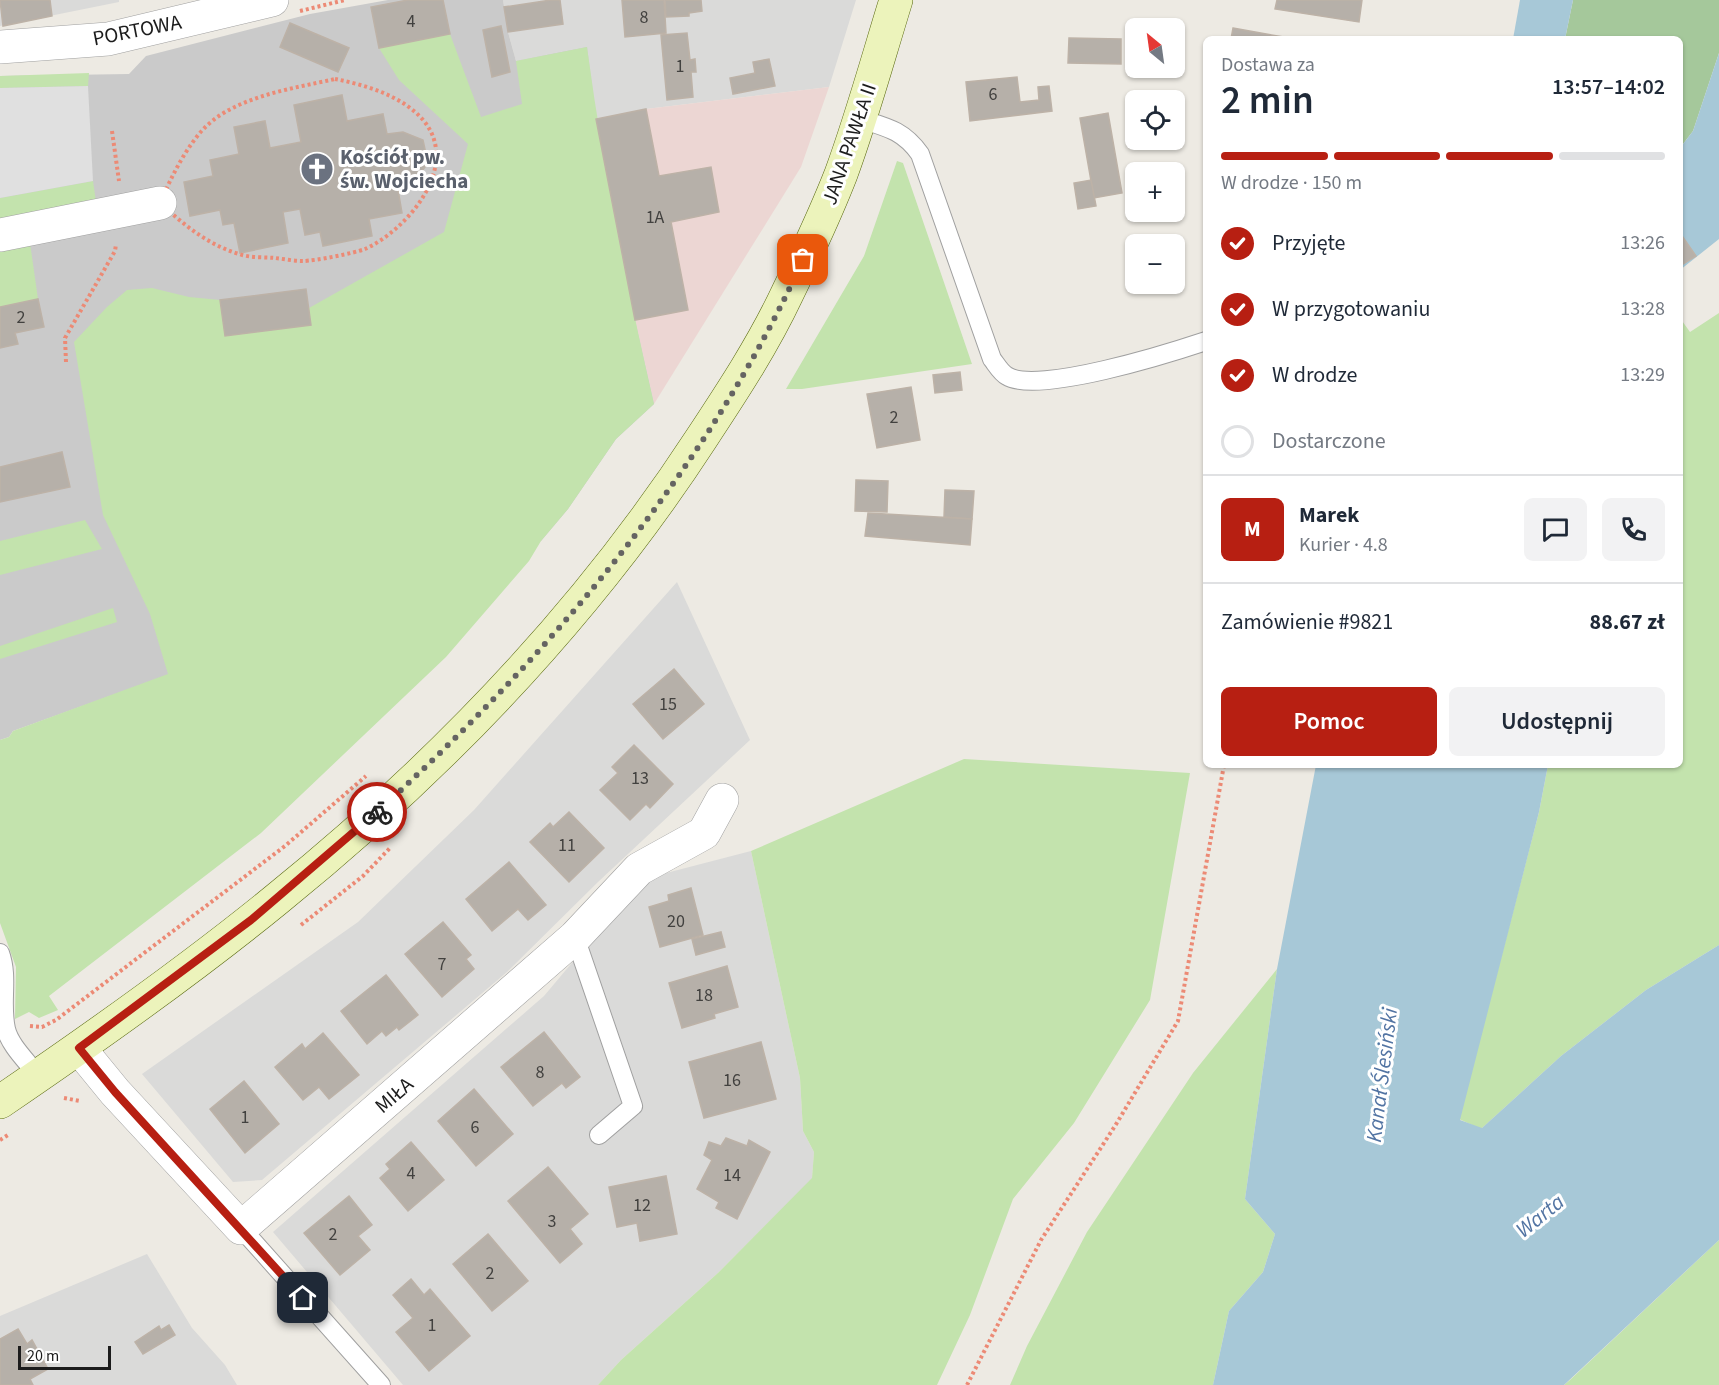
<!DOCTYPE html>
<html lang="pl">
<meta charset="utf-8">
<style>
:root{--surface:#fff;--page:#f2f2f3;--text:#1f2937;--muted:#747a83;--line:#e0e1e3;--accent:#b71f12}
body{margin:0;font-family:"Source Sans 3",sans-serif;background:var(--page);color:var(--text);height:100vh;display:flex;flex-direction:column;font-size:22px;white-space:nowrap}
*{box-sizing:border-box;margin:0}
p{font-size:20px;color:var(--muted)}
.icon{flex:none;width:33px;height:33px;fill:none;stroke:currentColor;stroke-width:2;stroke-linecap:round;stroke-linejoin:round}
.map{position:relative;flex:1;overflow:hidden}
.drawer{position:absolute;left:1203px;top:36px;width:480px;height:732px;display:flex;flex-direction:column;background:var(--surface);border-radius:9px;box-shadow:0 2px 4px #0004}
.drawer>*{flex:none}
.needle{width:39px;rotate:331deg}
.controls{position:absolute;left:1125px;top:18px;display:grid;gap:12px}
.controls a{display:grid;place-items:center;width:60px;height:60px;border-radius:9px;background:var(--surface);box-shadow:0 2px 4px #0004;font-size:30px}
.scale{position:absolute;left:18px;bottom:15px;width:93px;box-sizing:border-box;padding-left:6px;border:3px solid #1c1c1c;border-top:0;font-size:16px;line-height:21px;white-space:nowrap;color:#1c1c1c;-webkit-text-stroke:4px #fff;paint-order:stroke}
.pin{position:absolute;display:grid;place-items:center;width:51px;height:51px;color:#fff;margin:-26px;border-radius:12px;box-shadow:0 3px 9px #0006}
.courier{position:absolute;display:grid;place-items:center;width:60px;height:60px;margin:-30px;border:4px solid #b71f12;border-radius:50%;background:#fff;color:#222;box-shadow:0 2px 8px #0007}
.head em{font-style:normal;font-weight:600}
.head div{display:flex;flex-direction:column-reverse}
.head{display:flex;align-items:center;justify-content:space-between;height:102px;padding:0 18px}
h1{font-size:39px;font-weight:600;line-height:45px}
.bar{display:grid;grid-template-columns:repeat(4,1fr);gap:9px 6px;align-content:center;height:72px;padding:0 18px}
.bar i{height:8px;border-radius:4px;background:var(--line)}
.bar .current{background:var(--accent)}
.bar p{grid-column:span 4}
.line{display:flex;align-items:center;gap:15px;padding:0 18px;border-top:2px solid var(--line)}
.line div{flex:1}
.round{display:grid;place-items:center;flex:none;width:63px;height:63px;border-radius:9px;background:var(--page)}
ol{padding:0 18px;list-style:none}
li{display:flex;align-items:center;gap:18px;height:66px}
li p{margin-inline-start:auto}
li .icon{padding:6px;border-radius:50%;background:var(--accent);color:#fff;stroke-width:4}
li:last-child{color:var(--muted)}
li i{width:33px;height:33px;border:3px solid var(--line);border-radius:50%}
.button{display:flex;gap:12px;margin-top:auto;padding:12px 18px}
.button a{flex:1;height:69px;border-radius:9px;background:var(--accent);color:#fff;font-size:24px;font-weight:600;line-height:69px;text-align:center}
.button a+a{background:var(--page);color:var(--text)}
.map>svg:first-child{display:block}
.residential{fill:#dadad9}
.commercial{fill:#ecd6d3}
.religious{fill:#cacaca}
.grass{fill:#c3e3ad}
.forest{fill:#a5c89b}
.parking{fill:#e0e0e0}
.water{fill:#a7c8d7}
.building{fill:#b6b0a9;stroke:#bdb2a7;stroke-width:1.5}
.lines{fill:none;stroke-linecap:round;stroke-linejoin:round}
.lane-casing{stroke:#a0a0a0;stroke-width:20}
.street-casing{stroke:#a0a0a0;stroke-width:34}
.secondary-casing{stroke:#58680f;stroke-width:34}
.path{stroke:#ec8a75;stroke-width:4;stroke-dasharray:3 3;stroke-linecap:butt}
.lane{stroke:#fff;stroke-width:18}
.street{stroke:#fff;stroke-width:33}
.secondary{stroke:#ecf3bb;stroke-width:33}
.done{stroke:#656462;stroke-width:6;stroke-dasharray:0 10.8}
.route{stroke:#b71f12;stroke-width:8}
.labels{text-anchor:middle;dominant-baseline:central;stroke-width:6;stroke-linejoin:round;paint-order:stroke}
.number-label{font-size:18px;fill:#42413f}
.street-label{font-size:21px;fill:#1c1c1c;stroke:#fff}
.worship-label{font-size:21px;font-weight:bold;fill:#5b616d;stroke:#fff;text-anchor:start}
.water-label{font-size:22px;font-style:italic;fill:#5274a3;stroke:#fff}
</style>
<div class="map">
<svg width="1719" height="1385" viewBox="0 0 1719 1385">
<rect width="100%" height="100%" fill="#edeae3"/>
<!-- residential -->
<g class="residential">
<path d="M0 0H119V2L0 26Z"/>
<path d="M503 0H856L829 87 646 109 596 119 587 48 516 61 508 32Z"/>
<path d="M677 582 750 740 598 882 507 972 262 1180 233 1182 142 1074 358 922 474 810Z"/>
<path d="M751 851 800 1078 803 1131 814 1152 812 1179 719 1272 621 1360 598 1385H403L273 1232 544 996 624 901 647 878Z"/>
<path d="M147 1254 192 1328 225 1365 237 1385H0V1316Z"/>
</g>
<!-- commercial -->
<path class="commercial" d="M829 87 801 167 654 404 635 320 596 119 646 109Z"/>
<!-- religious -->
<path class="religious" d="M388 0H503L508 32 516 61 587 47 596 119 635 320 654 404 616 439 568 509 541 541 13 731 9 737 0 740V76L129 74 146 56 310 14Z"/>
<!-- grass -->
<g class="grass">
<path d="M450 34 481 117 522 104 516 61 587 47C603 167 627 286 654 404L616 439 568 509 541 541 529 561 446 657 261 833 49 996 58 1010 39 1018 29 1012 15 1019 16 967 0 923V740L9 737 13 731 168 674 150 614 103 515 74 342 107 307 127 290 152 288 189 297 220 300 225 336 311 325 309 308 444 232 468 144 399 80 379 48Z"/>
<path d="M89 73 88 86 0 88V76Z"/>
<path d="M897 161 903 163 972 364 802 389H786L864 256Z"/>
<path d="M93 181 96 202 0 221V198Z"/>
<path d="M30 243 38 299 0 307V249Z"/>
<path d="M1719 313V945L1646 990 1561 1056 1481 1129 1459 1119 1539 812 1548 765H1680V318L1690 332Z"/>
<path d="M85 520 102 549 0 575V541Z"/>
<path d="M113 608 117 622 0 659V646Z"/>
<path d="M964 759 1190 773 1150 1000 1074 1123 1013 1199 970 1315 937 1385H598L621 1360 719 1272 812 1178 814 1152 803 1131 800 1078 751 851Z"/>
<path d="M1277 969 1245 1199 1275 1234 1263 1272 1229 1311 1213 1385H1010L1027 1346 1087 1232 1193 1073Z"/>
<path d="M1719 1240V1385H1564L1570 1380Z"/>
</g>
<!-- forest -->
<path class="forest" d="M1573 0H1719V53L1693 131 1680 148V39H1565Z"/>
<!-- parking -->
<path class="parking" d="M88 86 93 181 0 198V88Z"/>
<!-- water -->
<g class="water">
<path d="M1520 0H1573L1565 39H1513Z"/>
<path d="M1719 53V239L1680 270V148L1693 131Z"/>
<path d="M1316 765H1548L1539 812 1460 1120 1482 1128 1561 1056 1646 990 1719 945V1240L1564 1385H1213L1229 1311 1263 1272 1275 1234 1245 1199 1277 969Z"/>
</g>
<!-- building -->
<g class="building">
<path d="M0 0H50L52 16 3 26Z"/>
<path d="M408 0H443L450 34 379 48 371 7Z"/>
<path d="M551 0H560L563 24 508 32 504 7Z"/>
<path d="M622 0H664L666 33 625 37Z"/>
<path d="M665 0H701L702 11 689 13V16L666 17Z"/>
<path d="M1277 0H1362L1359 22 1275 9Z"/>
<path d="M290 23 349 48 338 72 280 47Z"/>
<path d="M501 26 510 72 492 77 483 30Z"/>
<path d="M1233 28 1283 37V39H1231Z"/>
<path d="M687 33 690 60 695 59 696 72H691L693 97 667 100 661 35Z"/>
<path d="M1069 38 1121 39V64L1068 63Z"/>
<path d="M769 59 775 86 733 94 730 78 755 73 753 62Z"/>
<path d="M1017 77 1020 102 1039 100 1038 87 1049 86 1052 111 970 121 966 82Z"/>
<path d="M342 95 347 121 383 114 387 134 403 132 423 140 428 163 415 180 397 184 402 213 369 219 372 236 323 246 320 232 305 235 300 209 283 212 288 243 240 253 234 223 223 225 220 210 190 216 184 182 213 176 210 160 239 154 234 127 265 121 270 148 301 142 294 105Z"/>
<path d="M646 109 659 176 711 167 719 212 671 222 688 310 635 320 596 119Z"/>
<path d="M1108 113 1122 193 1094 198 1080 118Z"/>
<path d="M1091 180 1096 206 1078 209 1074 183Z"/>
<path d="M1680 233 1696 256 1680 266Z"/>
<path d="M306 289 311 325 225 336 220 300Z"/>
<path d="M38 299 44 327 15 333 18 344 0 348V307Z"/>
<path d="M960 372 962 390 935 393 933 375Z"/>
<path d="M911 387 920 440 877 448 867 394Z"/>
<path d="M62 452 70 487 0 502V467Z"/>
<path d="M856 480 888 481 887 512 855 511Z"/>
<path d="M945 490 974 491 972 519 944 517Z"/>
<path d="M868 513 972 519 970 545 865 536Z"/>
<path d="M674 669 704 704 663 739 633 704Z"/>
<path d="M634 745 673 784 650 808 646 804 630 820 600 790 618 773 612 767Z"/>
<path d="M569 812 604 848 569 882 530 842 550 823 553 827Z"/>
<path d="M509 862 546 905 528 920 518 909 492 931 466 899Z"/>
<path d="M691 888 703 935 660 947 649 907 669 901 668 895Z"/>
<path d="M443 922 471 955 466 959 474 969 442 997 405 954Z"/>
<path d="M721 932 725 947 696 955 692 939Z"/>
<path d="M727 966 738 1007 714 1014 715 1018 682 1028 669 983Z"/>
<path d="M386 975 418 1015 399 1030 397 1027 386 1036 382 1031 367 1044 341 1011Z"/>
<path d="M544 1032 580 1077 566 1088 562 1083 533 1106 501 1067Z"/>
<path d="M323 1033 359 1075 329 1099 319 1087 303 1100 275 1067 302 1044 305 1049Z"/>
<path d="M761 1042 776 1099 704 1118 689 1062Z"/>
<path d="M244 1081 279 1124 245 1153 210 1109Z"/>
<path d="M474 1089 513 1134 476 1166 438 1121Z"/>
<path d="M726 1138 747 1146 749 1140 770 1152 737 1219 716 1208 719 1202 697 1189 712 1160 704 1155 709 1142 721 1146Z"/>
<path d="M411 1142 444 1180 408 1211 380 1178 390 1169 386 1164Z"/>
<path d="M548 1167 588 1214 570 1229 582 1244 560 1263 508 1201Z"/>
<path d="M666 1176 677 1234 640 1241 637 1223 617 1227 609 1187Z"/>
<path d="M349 1196 372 1225 358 1236 370 1250 340 1275 304 1233Z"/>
<path d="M488 1234 528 1281 492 1311 453 1264Z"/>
<path d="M411 1279 424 1295 430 1289 470 1336 429 1371 396 1332 413 1318 393 1295Z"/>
<path d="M169 1325 175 1335 143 1354 135 1342 159 1326 161 1330Z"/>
<path d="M18 1329 27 1344 32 1340 48 1369 30 1379 33 1385H0V1339Z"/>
</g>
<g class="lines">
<defs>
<g id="lane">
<path d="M860 119C886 127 903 130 920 154L992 359C996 364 1001 373 1007 376 1037 395 1170 353 1206 341"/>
<path d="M575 937 633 1106 599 1135"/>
<path d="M0 953C9 978 0 1003 6 1029 10 1046 28 1062 38 1076"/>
<path d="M241 1228 381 1385"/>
</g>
<g id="street">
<path d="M0 47 108 39 272 0"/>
<path d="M0 235 160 203"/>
<path d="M79 1048 115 1092 241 1228 575 937 639 869 704 833 722 800"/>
</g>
<path id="secondary" d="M0 1102C94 1038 189 971 277 899 439 768 587 614 701 439 732 392 763 345 787 294 806 255 825 215 841 174 862 117 878 58 896 0"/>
</defs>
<!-- lane casing -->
<use href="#lane" class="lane-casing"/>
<!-- street casing -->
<use href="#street" class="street-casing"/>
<!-- secondary casing -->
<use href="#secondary" class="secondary-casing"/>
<!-- path -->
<g class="path">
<path d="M300 11 345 0"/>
<path d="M335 79C366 85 403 96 424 121 461 167 407 230 365 249 355 253 314 261 303 261 294 261 284 259 275 258 264 257 250 258 239 254 208 245 183 224 160 203 171 178 182 155 199 134 229 97 291 89 335 79Z"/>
<path d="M112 131 119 181"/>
<path d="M66 362 65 338 115 251 116 244"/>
<path d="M301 925 363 876 390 848"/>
<path d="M30 1026 42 1027 56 1020 285 846 366 776"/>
<path d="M64 1098 80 1101"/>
<path d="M0 1140 8 1135"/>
<path d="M967 1385 1041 1240 1115 1126 1178 1021 1224 765"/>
</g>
<!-- lane -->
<use href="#lane" class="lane"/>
<!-- street -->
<use href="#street" class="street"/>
<!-- secondary -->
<use href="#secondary" class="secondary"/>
</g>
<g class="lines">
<!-- done -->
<path class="done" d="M377 812C549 656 706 472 803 260"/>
<!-- route -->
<path class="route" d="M303 1298 115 1092 79 1048 251 920 377 812"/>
</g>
<!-- icons -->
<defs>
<symbol id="church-disc" viewBox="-11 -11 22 22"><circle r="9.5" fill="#6b7280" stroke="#fff"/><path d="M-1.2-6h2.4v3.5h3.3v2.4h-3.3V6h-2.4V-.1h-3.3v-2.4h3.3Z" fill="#fff"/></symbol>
</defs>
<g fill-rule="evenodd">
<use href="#church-disc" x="298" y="150" width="38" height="38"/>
</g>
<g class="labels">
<!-- number labels -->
<g class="number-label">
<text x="644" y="17">8</text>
<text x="411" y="21">4</text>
<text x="680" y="66">1</text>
<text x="993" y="94">6</text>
<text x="655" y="217">1A</text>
<text x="21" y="317">2</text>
<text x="894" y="417">2</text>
<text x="668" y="704">15</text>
<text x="640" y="778">13</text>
<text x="567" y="845">11</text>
<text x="676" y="921">20</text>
<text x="442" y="964">7</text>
<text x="704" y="995">18</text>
<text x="540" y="1072">8</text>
<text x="732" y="1080">16</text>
<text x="245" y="1117">1</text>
<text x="475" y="1127">6</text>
<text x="411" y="1173">4</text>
<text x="732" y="1175">14</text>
<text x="642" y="1205">12</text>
<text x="552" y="1221">3</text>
<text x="333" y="1234">2</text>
<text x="490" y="1273">2</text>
<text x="432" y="1325">1</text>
</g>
<!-- street labels -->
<g class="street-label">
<text transform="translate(137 30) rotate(-11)">PORTOWA</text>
<text transform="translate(849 144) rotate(-71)">JANA PAWŁA II</text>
<text transform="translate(394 1095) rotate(-41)">MIŁA</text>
</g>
<!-- worship labels -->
<g class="worship-label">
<text x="340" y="157">Kościół pw.<tspan x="340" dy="24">św. Wojciecha</tspan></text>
</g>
<!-- water labels -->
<g class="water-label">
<text transform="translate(1382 1075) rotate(-83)">Kanał Ślesiński</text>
<text transform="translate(1540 1216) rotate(-39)">Warta</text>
</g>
</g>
</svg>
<div class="controls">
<a><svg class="needle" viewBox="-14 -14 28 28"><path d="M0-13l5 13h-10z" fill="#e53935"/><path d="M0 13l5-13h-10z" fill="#747a83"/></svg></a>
<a><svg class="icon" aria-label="locate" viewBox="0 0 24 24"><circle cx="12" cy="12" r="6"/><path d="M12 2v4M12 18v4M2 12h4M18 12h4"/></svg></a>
<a>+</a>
<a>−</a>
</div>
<div class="scale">20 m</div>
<div class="pin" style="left:803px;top:260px;background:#ea580c"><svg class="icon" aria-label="bag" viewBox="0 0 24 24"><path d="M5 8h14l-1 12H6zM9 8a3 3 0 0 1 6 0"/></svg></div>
<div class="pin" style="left:303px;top:1298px;background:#1f2937"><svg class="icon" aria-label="home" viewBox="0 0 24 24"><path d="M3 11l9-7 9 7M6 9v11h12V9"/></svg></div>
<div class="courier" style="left:377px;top:812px"><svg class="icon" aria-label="bike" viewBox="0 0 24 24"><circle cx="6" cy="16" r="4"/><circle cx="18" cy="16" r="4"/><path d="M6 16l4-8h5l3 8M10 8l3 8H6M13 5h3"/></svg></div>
<section class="drawer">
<div class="head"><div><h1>2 min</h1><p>Dostawa za</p></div><em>13:57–14:02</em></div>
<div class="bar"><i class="current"></i><i class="current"></i><i class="current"></i><i></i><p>W drodze · 150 m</p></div>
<ol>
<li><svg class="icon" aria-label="check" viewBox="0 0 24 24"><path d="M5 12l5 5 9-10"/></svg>Przyjęte<p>13:26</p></li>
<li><svg class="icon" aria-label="check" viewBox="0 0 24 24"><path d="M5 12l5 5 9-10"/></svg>W przygotowaniu<p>13:28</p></li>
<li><svg class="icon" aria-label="check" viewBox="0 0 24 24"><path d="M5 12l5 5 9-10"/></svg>W drodze<p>13:29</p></li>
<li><i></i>Dostarczone</li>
</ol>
<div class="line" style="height:108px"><b class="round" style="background:var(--accent);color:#fff">M</b><div><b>Marek</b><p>Kurier · 4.8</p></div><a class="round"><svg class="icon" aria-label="chat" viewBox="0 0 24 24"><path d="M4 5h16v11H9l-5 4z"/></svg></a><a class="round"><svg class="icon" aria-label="phone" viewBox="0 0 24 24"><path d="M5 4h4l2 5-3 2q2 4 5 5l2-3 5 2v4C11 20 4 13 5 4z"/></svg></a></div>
<div class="line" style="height:78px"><div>Zamówienie #9821</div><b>88.67 zł</b></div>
<div class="button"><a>Pomoc</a><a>Udostępnij</a></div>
</section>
</div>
